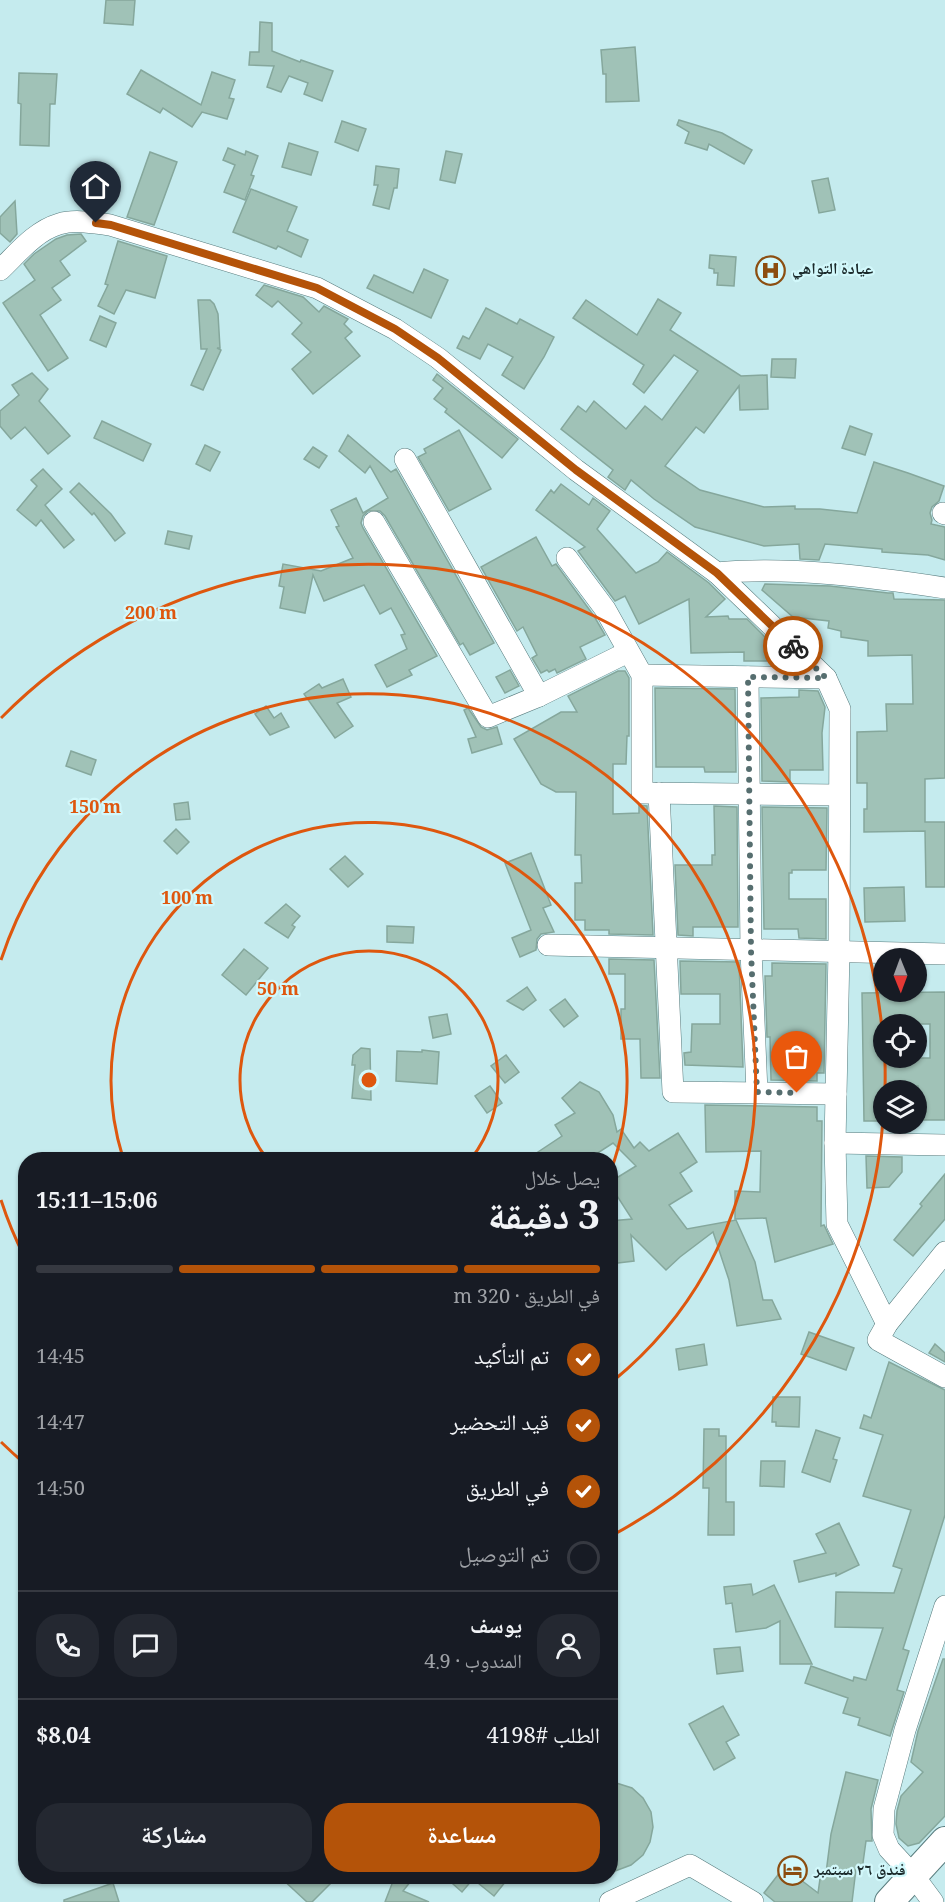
<!DOCTYPE html>
<html lang="ar">
<meta charset="utf-8">
<style>
:root{--surface:#171b24;--page:#242831;--text:#f1f3f6;--muted:#9ea1a6;--line:#363941;--accent:#b45309}
body{margin:0;font-family:Georgia,"Noto Naskh Arabic",serif;background:var(--page);color:var(--text);direction:rtl;height:100vh;display:flex;flex-direction:column;font-size:22px;white-space:nowrap}
*{box-sizing:border-box;margin:0}
p{font-size:20px;color:var(--muted)}
.icon{flex:none;width:33px;height:33px;fill:none;stroke:currentColor;stroke-width:2;stroke-linecap:round;stroke-linejoin:round}
.map{position:relative;flex:1;overflow:hidden;direction:ltr}
.drawer{position:absolute;left:18px;top:1152px;width:600px;height:732px;display:flex;flex-direction:column;background:var(--surface);border-radius:24px;box-shadow:0 2px 4px #0004;direction:rtl}
.drawer>*{flex:none}
.needle{width:39px;rotate:179deg}
.tools{position:absolute;left:873px;top:948px;display:grid;gap:12px}
.tools a{display:grid;place-items:center;width:54px;height:54px;border-radius:50%;background:var(--surface);box-shadow:0 2px 4px #0004;font-size:30px}
.pin{position:absolute;display:grid;place-items:center;width:51px;height:51px;color:#fff;margin:-62px -26px;border-radius:50% 50% 50% 0;rotate:-45deg;box-shadow:0 0 6px #0007}
.pin .icon{rotate:45deg}
.courier{position:absolute;display:grid;place-items:center;width:60px;height:60px;margin:-30px;border:4px solid #b45309;border-radius:50%;background:#fff;color:#222;box-shadow:0 2px 8px #0007}
.head em{font-style:normal;font-weight:700}
.head div{display:flex;flex-direction:column-reverse}
.head{display:flex;align-items:center;justify-content:space-between;height:102px;padding:0 18px}
h1{font-size:39px;font-weight:700;line-height:45px}
.bar{display:grid;grid-template-columns:repeat(4,1fr);gap:9px 6px;align-content:center;height:72px;padding:0 18px}
.bar i{height:8px;border-radius:4px;background:var(--line)}
.bar .selected{background:var(--accent)}
.bar p{grid-column:span 4}
.line{display:flex;align-items:center;gap:15px;padding:0 18px;border-top:2px solid var(--line)}
.line div{flex:1}
.round{display:grid;place-items:center;flex:none;width:63px;height:63px;border-radius:24px;background:var(--page)}
ol{padding:0 18px;list-style:none}
li{display:flex;align-items:center;gap:18px;height:66px}
li p{margin-inline-start:auto}
li .icon{padding:6px;border-radius:50%;background:var(--accent);color:#fff;stroke-width:4}
li:last-child{color:var(--muted)}
li i{width:33px;height:33px;border:3px solid var(--line);border-radius:50%}
.cta{display:flex;gap:12px;margin-top:auto;padding:12px 18px}
.cta a{flex:1;height:69px;border-radius:24px;background:var(--accent);color:#fff;font-size:24px;font-weight:700;line-height:69px;text-align:center}
.cta a+a{background:var(--page);color:var(--text)}
.map>svg:first-child{display:block}
.building{fill:#a0c2b7;stroke:#85a79c;stroke-width:1.5;fill-rule:evenodd}
.lines{fill:none;stroke-linecap:round;stroke-linejoin:round}
.minor-casing{stroke:#577b7d;stroke-width:22}
.secondary-casing{stroke:#577b7d;stroke-width:30}
.minor{stroke:#fff;stroke-width:21}
.secondary{stroke:#fff;stroke-width:28}
.done{stroke:#566e6f;stroke-width:6;stroke-dasharray:0 10.8}
.route{stroke:#b45309;stroke-width:8}
.ring{fill:none;stroke:#de570e;stroke-width:3}
.labels{text-anchor:middle;dominant-baseline:central;stroke-width:4.5;stroke-linejoin:round;paint-order:stroke}
.poi-label{font-size:16px;font-weight:bold;fill:#1b2a2b;stroke:#d2f8fb;text-anchor:start}
.centre{fill:#de570e;stroke:#d2f8fb;stroke-width:3}
.ring-label{font-size:18px;text-anchor:middle;font-weight:bold;fill:#de570e;stroke:#d2f8fb;stroke-width:4.5;stroke-linejoin:round;paint-order:stroke}
</style>
<div class="map">
<svg width="945" height="1902" viewBox="0 0 945 1902">
<rect width="100%" height="100%" fill="#c5ebee"/>
<!-- building -->
<g class="building">
<path d="M106 0H135L133 25 104 23Z"/>
<path d="M260 22 272 23V51L300 62 301 60 333 71 322 101 304 94 308 83 289 76 281 92 267 87 274 66 249 65 250 52H259Z"/>
<path d="M635 47 639 101 606 102V74H603L601 50Z"/>
<path d="M141 70 201 105 212 72 235 80 229 98 234 99 227 119 202 112 192 127 163 108 160 113 127 94Z"/>
<path d="M19 73 57 74 55 104H50L49 146 20 145 21 104 18 103Z"/>
<path d="M679 120 722 133 752 150 744 164 709 144 707 150 685 143 689 132 677 125Z"/>
<path d="M342 121 366 129 358 151 335 142Z"/>
<path d="M289 143 318 152 311 175 282 167Z"/>
<path d="M228 148 245 155 246 151 258 156 251 175 254 176 245 200 224 192 235 165 223 160Z"/>
<path d="M446 151 462 154 455 183 440 180Z"/>
<path d="M150 152 177 162 154 225 127 217Z"/>
<path d="M376 166 399 169 397 188H394L389 209 373 205 378 185H374Z"/>
<path d="M828 178 835 210 819 213 812 181Z"/>
<path d="M251 189 297 207 287 231 308 240 301 257 278 246 276 249 233 232Z"/>
<path d="M15 201 17 234 10 242 0 233V217Z"/>
<path d="M81 234 86 241 60 261 70 275 52 288 61 300 40 315 68 358 48 371 3 303 35 280 24 264 34 254 56 239 67 235Z"/>
<path d="M118 241 167 256 155 298 126 290 114 314 98 306 108 285 105 284Z"/>
<path d="M710 255 736 257 734 286 717 285 718 273H714V269L709 268Z"/>
<path d="M424 269 448 280 431 318 367 288 374 275 413 293Z"/>
<path d="M264 285 303 297 319 312 324 306 348 319 344 324 352 332 345 338 360 356 313 394 292 369 311 352 292 334 302 323 278 301 272 307 256 295Z"/>
<path d="M658 299 681 313 670 330 741 376 767 375 768 409 740 410 739 386 704 433 696 427 665 466 700 490 764 507 795 506V509H820L857 513 874 462 908 473 944 486 939 501 932 507 930 513 932 520 931 524 945 527V560L928 555 882 552V549L825 544 819 560 800 559 799 544 764 546 695 527 654 499 631 480 625 490 608 477 613 470 561 429 578 406 586 412 594 401 626 429 645 406 662 420 698 371 674 355 644 393 633 384 644 365 573 318 586 300 637 335Z"/>
<path d="M198 300H210L214 304 218 314 220 348H217L221 350 203 390 191 385 207 349H201Z"/>
<path d="M486 308 517 324 520 319 554 337 544 357 524 389 502 375 513 357 488 344 480 359 457 348 463 336 469 339Z"/>
<path d="M100 316 116 323 106 347 90 340Z"/>
<path d="M772 359H796L795 378 771 377Z"/>
<path d="M32 373 48 389 39 401 70 436 48 454 25 427 11 439 0 426V411L19 395 12 385Z"/>
<path d="M437 374 518 439 502 458 445 412 447 409 434 399 443 388 433 380Z"/>
<path d="M102 421 151 444 143 461 94 438Z"/>
<path d="M850 426 872 434 865 455 842 448Z"/>
<path d="M459 430 491 489 449 511 418 457 426 453 424 449Z"/>
<path d="M348 435 391 472 396 469 494 643 470 655 463 643 460 645 385 516 380 511H368L363 516 361 523 363 528 437 656 409 670 412 675 387 687 375 665 407 649 401 635 405 634 391 608 380 614 364 585 324 601 313 575 305 613 280 608 284 587 279 586 283 564 321 571 353 558 336 527 339 526 331 510 356 498 363 513 388 498 370 466 365 473 339 451Z"/>
<path d="M205 445 220 452 210 471 196 464Z"/>
<path d="M313 447 327 456 319 468 304 459Z"/>
<path d="M43 469 62 489 45 505 74 540 64 548 41 520 36 526 17 510 37 486 31 480Z"/>
<path d="M79 483 111 514 125 533 115 541 94 513 92 515 70 492Z"/>
<path d="M561 484 589 505 593 498 610 511 597 529 636 573 658 562 667 552 709 583 725 599 706 617 728 616 729 619H747L767 639V661H744V652L691 653 689 599 639 624 625 596 615 601 578 551 585 547 536 510 551 490 554 493Z"/>
<path d="M168 531 192 536 189 549 165 544Z"/>
<path d="M536 537 552 566 556 564 594 616 605 635 580 647 586 659 557 673 555 669 549 672 547 670 541 673 532 658 537 655 523 627 517 631 481 567Z"/>
<path d="M765 584 830 586 888 593H893L894 599 945 600V778L925 779V822H945V887H926L925 831 864 832V809H867V783H857V732L887 731 886 704H913L912 655 868 656V641L841 637V631L828 628 829 621 793 617 762 590Z"/>
<path d="M510 670 519 686 505 693 496 677Z"/>
<path d="M618 671H625L629 678V736H627L626 764H613V814L639 813V805L647 806 653 935 609 934V930H585V920H575V883H582L581 855H575L576 792H556L541 784 514 739 561 712H577L568 696Z"/>
<path d="M343 679 351 697 337 703 353 726 335 738 304 694 319 684 322 688Z"/>
<path d="M655 688 735 689 736 772H705L704 767H656Z"/>
<path d="M799 690 818 691 825 707 822 733 823 770H790V782L762 781 761 698 799 697Z"/>
<path d="M266 706 274 718 281 713 289 727 270 735 255 714Z"/>
<path d="M468 708 481 727 487 730 497 727 502 744 472 753 468 739 476 737 464 710Z"/>
<path d="M71 751 96 760 91 775 66 766Z"/>
<path d="M188 802 190 819 176 820 174 804Z"/>
<path d="M714 806 737 807 738 927H693V936L678 935 675 865H712V855H715Z"/>
<path d="M762 807 827 808 826 870H792V873H789V899H826V939L799 938 798 929H764Z"/>
<path d="M176 829 189 842 177 854 164 841Z"/>
<path d="M531 853 551 905 543 908 554 932 541 934 537 939 536 950 520 957 512 938 531 930 505 863Z"/>
<path d="M345 856 363 874 348 887 330 869Z"/>
<path d="M904 887 905 921 865 922 864 888Z"/>
<path d="M286 904 300 916 292 925 295 927 288 938 265 923Z"/>
<path d="M387 926 414 927 413 943 387 942Z"/>
<path d="M244 949 268 968 246 995 222 975Z"/>
<path d="M609 959 654 960 660 1078H641L640 1039H621V1009H625V974H609Z"/>
<path d="M680 961 739 962 743 1067 685 1065 684 1053 691 1052 692 1024H720V994H681Z"/>
<path d="M772 963 826 964 824 1073H817V1081L771 1080 770 1037H767L765 976H772Z"/>
<path d="M527 987 536 1000 523 1010 507 1001Z"/>
<path d="M945 992V1120H919L918 1086H884V1121H864L862 993ZM884 1024H930V1058H884Z"/>
<path d="M565 999 578 1016 564 1027 550 1010Z"/>
<path d="M447 1014 451 1034 433 1038 429 1017Z"/>
<path d="M361 1048 370 1049 371 1100 352 1098 355 1065H352L353 1055Z"/>
<path d="M422 1050 439 1052 437 1084 396 1081 397 1051 422 1052Z"/>
<path d="M506 1055 519 1072 505 1083 491 1066Z"/>
<path d="M580 1082 599 1092 613 1115 617 1132 621 1129 634 1148 640 1142 649 1151 678 1133 697 1162 680 1173 692 1191 669 1205 687 1229 736 1220 755 1262 763 1300H772L781 1319 737 1326 729 1280 713 1232 680 1257 666 1270 631 1235 634 1261 610 1264V1221L632 1219 610 1185V1182L636 1166 613 1143 587 1160H526L562 1136 555 1125 575 1113 562 1098Z"/>
<path d="M490 1086 502 1103 487 1113 475 1096Z"/>
<path d="M705 1105 817 1107V1121H822L821 1226 824 1225 833 1244 775 1262 766 1218 735 1219V1191L760 1192 761 1151 706 1152Z"/>
<path d="M866 1156 902 1157V1172L889 1187 867 1188Z"/>
<path d="M945 1174V1219L913 1256 894 1240 922 1206 920 1204Z"/>
<path d="M809 1332 854 1348 846 1370 801 1354Z"/>
<path d="M704 1344 707 1365 679 1370 676 1349Z"/>
<path d="M935 1344 945 1353V1362L929 1353Z"/>
<path d="M889 1362 945 1390V1515L903 1649 909 1651 897 1690 904 1692 890 1736 858 1725 860 1718 843 1713 848 1698 805 1683 811 1666 853 1681 854 1677 866 1680 883 1628 835 1627 836 1592 894 1593 902 1569 893 1566 911 1510 863 1496 883 1435 860 1428 864 1415 871 1418Z"/>
<path d="M773 1397H800L799 1427 776 1426V1422H772Z"/>
<path d="M704 1429H719V1436H726V1502H734V1535H708L709 1488H703Z"/>
<path d="M816 1430 840 1438 833 1459 837 1460 830 1482 802 1472Z"/>
<path d="M761 1461H785L784 1487 760 1486Z"/>
<path d="M839 1523 859 1565 836 1576V1573L799 1582 794 1561 826 1553 816 1534Z"/>
<path d="M751 1584 753 1595 774 1585 812 1664H780V1621L766 1628 736 1632 732 1603 726 1604 724 1587Z"/>
<path d="M740 1647 743 1671 717 1674 714 1649Z"/>
<path d="M943 1659H945V1816L919 1843 908 1846 899 1838 896 1824 897 1811 901 1796 923 1772 911 1762 918 1731Z"/>
<path d="M723 1706 739 1735 726 1742 735 1758 714 1770 689 1724Z"/>
<path d="M846 1772 878 1780 871 1809 872 1841H866L862 1870 856 1869 852 1902H775L764 1893 784 1867 818 1893 821 1872 826 1873 831 1834Z"/>
<path d="M610 1781 632 1788 643 1798 651 1812 653 1827 650 1842 643 1855 631 1865 610 1873Z"/>
<path d="M279 1876H338L312 1902H307Z"/>
<path d="M395 1876H415L403 1891 429 1902H385Z"/>
<path d="M444 1876H510L494 1896 473 1879 462 1892Z"/>
<path d="M113 1883 119 1902H64V1900Z"/>
</g>
<g class="lines">
<defs>
<g id="minor">
<path d="M0 270C17 254 35 231 59 224 75 219 94 223 110 225L317 288 395 329 438 358 576 470 717 573C790 566 873 577 945 588"/>
<path d="M405 459 539 696"/>
<path d="M943 513 945 514"/>
<path d="M374 522 488 717 539 696 628 652"/>
<path d="M567 558 605 609 642 675V793L839 795"/>
<path d="M717 573 826 678 840 709 839 951 835 1143 837 1224 887 1324"/>
<path d="M642 675 826 678"/>
<path d="M748 677 751 951 757 1092"/>
<path d="M659 793 673 1092 836 1094"/>
<path d="M548 945 945 954"/>
<path d="M835 1143 945 1145"/>
<path d="M945 1252 887 1324 878 1340 945 1377"/>
<path d="M610 1902 690 1865 753 1902"/>
<path d="M933 1902 913 1875 889 1849 883 1835 884 1809 905 1730 945 1606"/>
</g>
<path id="secondary" d="M889 1902 945 1841"/>
</defs>
<!-- minor casing -->
<use href="#minor" class="minor-casing"/>
<!-- secondary casing -->
<use href="#secondary" class="secondary-casing"/>
<!-- minor -->
<use href="#minor" class="minor"/>
<!-- secondary -->
<use href="#secondary" class="secondary"/>
</g>
<g class="lines">
<!-- done -->
<path class="done" d="M793 646 826 678 748 677 751 951 757 1092 797 1093"/>
<!-- route -->
<path class="route" d="M96 223 111 225 317 288 395 329 438 358 576 470 717 573 793 646"/>
</g>
<!-- distance rings -->
<g class="ring">
<path d="M267 1159A129 129 0 1 1 471 1159"/>
<path d="M123 1158A258 258 0 1 1 611 1170"/>
<path d="M24 1256A387 387 0 0 1 1 1200M1 960A387 387 0 1 1 613 1381"/>
<path d="M883 1120A516 516 0 0 1 611 1536M24 1463A516 516 0 0 1 1 1442M1 718A516 516 0 0 1 883 1040M885 1062A516 516 0 0 1 885 1089"/>
</g>
<!-- icons -->
<defs>
<symbol id="hospital-ring" viewBox="-11 -11 22 22"><circle r="9.5" fill="#d2f8fb" stroke="#8c4e11" stroke-width="1.5"/><path d="M-5-5h3v3.5h4V-5h3V5h-3V1.5h-4V5h-3Z" fill="#8c4e11"/></symbol>
<symbol id="hotel-ring" viewBox="-11 -11 22 22"><circle r="9.5" fill="#d2f8fb" stroke="#8c4e11" stroke-width="1.5"/><path d="M-6-4.5h1.5V1H6V5H4.5V3h-9V5H-6ZM-4 0a1.8 1.8 0 1 1 3.6 0ZM.5 0V-2.5h3Q6-2.5 6 0Z" fill="#8c4e11"/></symbol>
</defs>
<g fill-rule="evenodd">
<use href="#hospital-ring" x="754" y="254" width="33" height="33"/>
<use href="#hotel-ring" x="776" y="1854" width="33" height="33"/>
</g>
<g class="labels">
<!-- poi labels -->
<g class="poi-label">
<text x="792" y="270">عيادة التواهي</text>
<text x="814" y="1871">فندق ۲٦ سبتمبر</text>
</g>
</g>
<circle cx="369" cy="1080" r="9" class="centre"/>
<g class="ring-label">
<text x="151" y="619">200 m</text>
<text x="95" y="813">150 m</text>
<text x="187" y="904">100 m</text>
<text x="278" y="995">50 m</text>
</g>
</svg>
<div class="tools">
<a><svg class="needle" viewBox="-14 -14 28 28"><path d="M0-13l5 13h-10z" fill="#e53935"/><path d="M0 13l5-13h-10z" fill="#9ea1a6"/></svg></a>
<a><svg class="icon" aria-label="locate" viewBox="0 0 24 24"><circle cx="12" cy="12" r="6"/><path d="M12 2v4M12 18v4M2 12h4M18 12h4"/></svg></a>
<a><svg class="icon" aria-label="layers" viewBox="0 0 24 24"><path d="M12 4l9 5-9 5-9-5zM3 14l9 5 9-5"/></svg></a>
</div>
<div class="pin" style="left:797px;top:1093px;background:#ea580c"><svg class="icon" aria-label="bag" viewBox="0 0 24 24"><path d="M5 8h14l-1 12H6zM9 8a3 3 0 0 1 6 0"/></svg></div>
<div class="pin" style="left:96px;top:223px;background:#1f2937"><svg class="icon" aria-label="home" viewBox="0 0 24 24"><path d="M3 11l9-7 9 7M6 9v11h12V9"/></svg></div>
<div class="courier" style="left:793px;top:646px"><svg class="icon" aria-label="bike" viewBox="0 0 24 24"><circle cx="6" cy="16" r="4"/><circle cx="18" cy="16" r="4"/><path d="M6 16l4-8h5l3 8M10 8l3 8H6M13 5h3"/></svg></div>
<section class="drawer">
<div class="head"><div><h1>3 دقيقة</h1><p>يصل خلال</p></div><em>15:06–15:11</em></div>
<div class="bar"><i class="selected"></i><i class="selected"></i><i class="selected"></i><i></i><p>في الطريق · 320 m</p></div>
<ol>
<li><svg class="icon" aria-label="check" viewBox="0 0 24 24"><path d="M5 12l5 5 9-10"/></svg>تم التأكيد<p>14:45</p></li>
<li><svg class="icon" aria-label="check" viewBox="0 0 24 24"><path d="M5 12l5 5 9-10"/></svg>قيد التحضير<p>14:47</p></li>
<li><svg class="icon" aria-label="check" viewBox="0 0 24 24"><path d="M5 12l5 5 9-10"/></svg>في الطريق<p>14:50</p></li>
<li><i></i>تم التوصيل</li>
</ol>
<div class="line" style="height:108px"><a class="round"><svg class="icon" aria-label="person" viewBox="0 0 24 24"><circle cx="12" cy="8" r="4"/><path d="M4 21q1-7 8-7t8 7"/></svg></a><div><b>يوسف</b><p>المندوب · 4.9</p></div><a class="round"><svg class="icon" aria-label="chat" viewBox="0 0 24 24"><path d="M4 5h16v11H9l-5 4z"/></svg></a><a class="round"><svg class="icon" aria-label="phone" viewBox="0 0 24 24"><path d="M5 4h4l2 5-3 2q2 4 5 5l2-3 5 2v4C11 20 4 13 5 4z"/></svg></a></div>
<div class="line" style="height:78px"><div>الطلب #4198</div><b>$8.04</b></div>
<div class="cta"><a>مساعدة</a><a>مشاركة</a></div>
</section>
</div>
